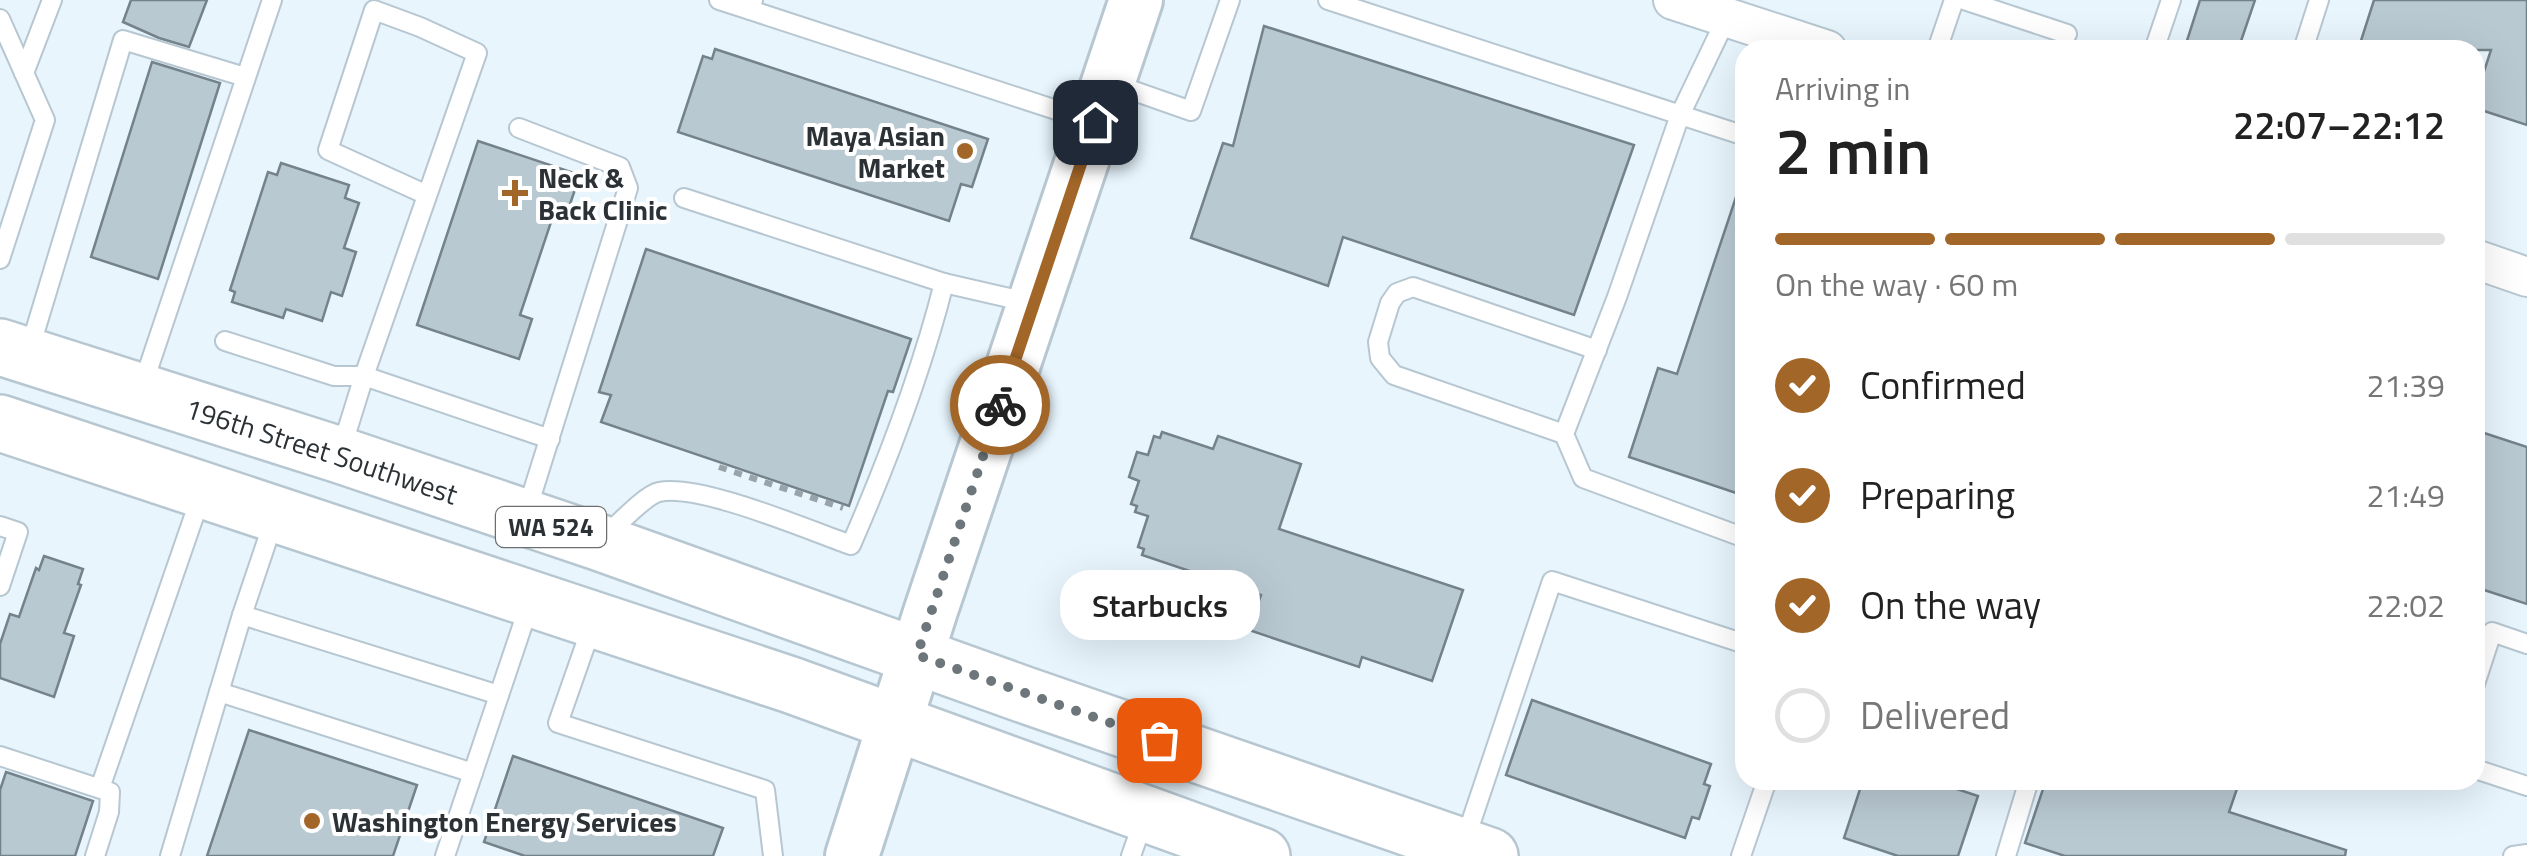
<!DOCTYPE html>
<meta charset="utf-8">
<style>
:root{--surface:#fff;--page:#f6f6f6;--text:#222;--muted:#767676;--line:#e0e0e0;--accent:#a26628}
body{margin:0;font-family:"Titillium Web",sans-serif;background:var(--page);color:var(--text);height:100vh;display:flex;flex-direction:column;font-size:38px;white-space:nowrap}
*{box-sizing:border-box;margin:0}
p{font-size:32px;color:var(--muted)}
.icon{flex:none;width:55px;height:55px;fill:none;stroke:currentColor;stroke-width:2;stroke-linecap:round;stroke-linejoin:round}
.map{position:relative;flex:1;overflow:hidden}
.side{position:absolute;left:1735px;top:40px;width:750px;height:750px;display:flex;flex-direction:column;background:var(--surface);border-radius:30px;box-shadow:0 10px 40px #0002}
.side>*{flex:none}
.pin{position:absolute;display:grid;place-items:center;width:85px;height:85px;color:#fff;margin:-42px;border-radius:20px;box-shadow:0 5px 15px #0006}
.courier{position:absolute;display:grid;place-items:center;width:100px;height:100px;margin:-50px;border:8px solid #a26628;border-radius:50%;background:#fff;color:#222;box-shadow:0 2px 12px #0007}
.bubble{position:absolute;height:70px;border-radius:30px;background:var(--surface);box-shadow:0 10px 40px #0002;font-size:32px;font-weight:600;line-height:70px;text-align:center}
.overview em{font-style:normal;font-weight:600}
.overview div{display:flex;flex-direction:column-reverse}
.overview{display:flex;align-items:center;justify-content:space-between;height:170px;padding:0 40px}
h1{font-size:65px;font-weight:600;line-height:75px}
.bar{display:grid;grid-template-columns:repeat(4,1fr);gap:15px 10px;align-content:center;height:120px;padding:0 40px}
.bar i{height:12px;border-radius:8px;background:var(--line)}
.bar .on{background:var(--accent)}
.bar p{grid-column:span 4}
ol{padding:0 40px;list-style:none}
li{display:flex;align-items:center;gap:30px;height:110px}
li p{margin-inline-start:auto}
li .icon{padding:10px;border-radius:50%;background:var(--accent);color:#fff;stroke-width:4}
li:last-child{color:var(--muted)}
li i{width:55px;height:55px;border:5px solid var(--line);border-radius:50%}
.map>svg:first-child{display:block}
.building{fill:#b9c9d2;stroke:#74828b;stroke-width:2.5}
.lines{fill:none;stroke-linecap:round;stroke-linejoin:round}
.lane-casing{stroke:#b7c7d1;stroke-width:22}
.street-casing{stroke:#b7c7d1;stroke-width:42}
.secondary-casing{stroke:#b7c7d1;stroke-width:58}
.primary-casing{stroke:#b7c7d1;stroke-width:60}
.path{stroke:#99a4aa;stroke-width:6;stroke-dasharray:8 8;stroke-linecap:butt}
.lane{stroke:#fff;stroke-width:18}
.street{stroke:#fff;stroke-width:38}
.secondary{stroke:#fff;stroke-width:52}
.primary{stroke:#fff;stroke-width:55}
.done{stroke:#6d767b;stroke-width:10;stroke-dasharray:0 18}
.route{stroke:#a26628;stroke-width:12}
.poi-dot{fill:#a26628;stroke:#fff;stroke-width:4}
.labels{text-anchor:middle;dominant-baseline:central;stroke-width:8;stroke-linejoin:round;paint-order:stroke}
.shield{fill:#fff;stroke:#6b6f72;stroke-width:2.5}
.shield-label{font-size:25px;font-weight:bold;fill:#2b3135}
.poi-label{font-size:28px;font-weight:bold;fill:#2b3135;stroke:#fff;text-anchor:start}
.street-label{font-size:28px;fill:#2b3135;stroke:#fff}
</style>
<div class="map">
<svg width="2527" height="856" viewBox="0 0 2527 856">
<rect width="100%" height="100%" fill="#e8f5fd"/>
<!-- building -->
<g class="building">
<path d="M131 0H207L189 47 159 38 123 22Z"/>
<path d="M2200 0H2255L2238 50H2184Z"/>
<path d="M2374 0H2527V125L2475 108V99L2491 50H2358Z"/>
<path d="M1264 26 1634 145 1574 315 1343 237 1328 286 1191 238 1223 143 1233 146Z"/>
<path d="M715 49 988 139 972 187 961 184 949 221 678 132 703 56 712 59Z"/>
<path d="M152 62 220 83 158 279 91 257Z"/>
<path d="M478 141 580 175 567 213 555 210 520 315 532 319 519 359 417 325Z"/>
<path d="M281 163 349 185 345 198 359 203 344 248 356 252 342 296 331 292 322 321 286 309 283 318 232 302 235 292 230 290 268 172 277 175Z"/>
<path d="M1740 185H1745V496L1629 457 1658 368 1677 374Z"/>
<path d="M646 249 911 339 893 392 888 391 849 506 601 422 611 395 599 392Z"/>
<path d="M2475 430 2527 447V604L2475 587Z"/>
<path d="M1162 432 1213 449 1218 436 1301 464 1279 529 1463 590 1432 681 1362 657 1359 667 1249 630 1261 595 1142 555 1144 549 1138 547 1148 516 1135 512 1137 506 1131 504 1139 481 1129 477 1137 452 1148 455 1154 436 1160 438Z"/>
<path d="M44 556 83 569 78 584 81 585 64 633 74 636 54 697 0 678V644L10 614 19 617 36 568 39 570Z"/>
<path d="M1532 700 1711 764 1704 784 1710 786 1699 819 1692 817 1685 838 1506 775Z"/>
<path d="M249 730 417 785 393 856H207Z"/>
<path d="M513 756 723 828 713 856H525L484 842Z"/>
<path d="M6 772 93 801 75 856H0V790Z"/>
<path d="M1863 780H1930L1978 796 1958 856H1898L1844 838Z"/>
<path d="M2046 780H2240L2229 812 2346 850 2345 856H2065L2025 843Z"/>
</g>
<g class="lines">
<defs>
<g id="lane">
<path d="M719 0 750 10"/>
<path d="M753 0 750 10 1090 121"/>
<path d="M1328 0 1745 136"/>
<path d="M1964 0 2067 34"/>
<path d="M1727 17 1680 115 1617 297 1564 434 1583 478 1745 538"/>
<path d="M0 19 45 120 0 259"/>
<path d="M1937 50 1954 0"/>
<path d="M2154 50 2171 0"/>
<path d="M2303 50 2319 0"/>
<path d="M24 73 52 0"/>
<path d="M1114 84 1191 111 1230 0"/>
<path d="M519 128 620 167 628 188 526 513"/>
<path d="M427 195 328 150 374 10 420 27 477 53 364 376 550 439"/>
<path d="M684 198 944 283"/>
<path d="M225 341 334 376H364L341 450"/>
<path d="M29 351 123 40 245 77"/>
<path d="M142 387 272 0"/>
<path d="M1564 434 1394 375 1380 358 1378 342 1390 303 1397 293 1413 287 1597 350"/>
<path d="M0 526 18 532 0 586"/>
<path d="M606 535C618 525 645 495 659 492 699 483 808 530 851 545 888 460 921 374 944 283L1031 303"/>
<path d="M242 615 499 695"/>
<path d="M593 623 558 723 765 790 773 856"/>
<path d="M2475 684 2492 632 2527 644"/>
<path d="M219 692 473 773"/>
<path d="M0 756 110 792 109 812 95 856"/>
<path d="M2475 769 2527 786"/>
<path d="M100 788 201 496"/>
<path d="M1464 843 1552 581 1745 644"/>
<path d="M170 856 242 615 275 517"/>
<path d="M445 856 530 603"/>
<path d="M1131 856 1144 819"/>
<path d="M1741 856 1767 780"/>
<path d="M2006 856 2029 780"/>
<path d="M2513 856 2527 854"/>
</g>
<g id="street">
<path d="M1673 0 1827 50"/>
<path d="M2475 259 2527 277"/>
</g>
<path id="secondary" d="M852 856 931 610 1136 0"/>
<g id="primary">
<path id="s1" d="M0 347 340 455 598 542 1025 695 1490 856"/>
<path d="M0 423 791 685 1262 856"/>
</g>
</defs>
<!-- lane casing -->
<use href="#lane" class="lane-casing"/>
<!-- street casing -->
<use href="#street" class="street-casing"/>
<!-- secondary casing -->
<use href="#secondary" class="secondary-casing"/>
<!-- primary casing -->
<use href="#primary" class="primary-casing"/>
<!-- path -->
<path class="path" d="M719 467 843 508"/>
<!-- lane -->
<use href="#lane" class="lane"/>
<!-- street -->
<use href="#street" class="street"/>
<!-- secondary -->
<use href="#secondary" class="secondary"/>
<!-- primary -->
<use href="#primary" class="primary"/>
</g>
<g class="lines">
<!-- done -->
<path class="done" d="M1000 405 917 655 1159 740"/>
<!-- route -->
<path class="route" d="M1000 405 1095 122"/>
</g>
<!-- markers -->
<g class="poi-dot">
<circle cx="965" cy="151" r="10"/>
<path d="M510 178h10v10h10v10h-10v10h-10v-10h-10v-10h10z"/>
<circle cx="312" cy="821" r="10"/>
</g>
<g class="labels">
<!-- shield labels -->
<rect class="shield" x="496" y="507" width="110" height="40" rx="8"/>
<g class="shield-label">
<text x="551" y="527">WA 524</text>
</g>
<!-- poi labels -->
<g class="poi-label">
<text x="945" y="135" text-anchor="end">Maya Asian<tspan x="945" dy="32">Market</tspan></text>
<text x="538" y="177">Neck &amp;<tspan x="538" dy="32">Back Clinic</tspan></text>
<text x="332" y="821">Washington Energy Services</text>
</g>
<!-- street labels -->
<g class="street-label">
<text stroke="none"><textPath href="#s1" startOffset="338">196th Street Southwest</textPath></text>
</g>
</g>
</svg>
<div class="pin" style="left:1159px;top:740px;background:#ea580c"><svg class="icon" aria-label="bag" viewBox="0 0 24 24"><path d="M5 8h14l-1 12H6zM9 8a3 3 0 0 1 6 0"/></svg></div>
<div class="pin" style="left:1095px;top:122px;background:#1f2937"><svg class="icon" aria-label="home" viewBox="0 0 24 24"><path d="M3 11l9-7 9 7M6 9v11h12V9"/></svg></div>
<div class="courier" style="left:1000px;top:405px"><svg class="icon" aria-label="bike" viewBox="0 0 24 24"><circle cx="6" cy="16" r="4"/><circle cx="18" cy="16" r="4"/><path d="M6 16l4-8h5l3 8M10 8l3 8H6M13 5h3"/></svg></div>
<div class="bubble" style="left:1060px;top:570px;width:200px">Starbucks</div>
<section class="side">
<div class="overview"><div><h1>2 min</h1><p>Arriving in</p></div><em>22:07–22:12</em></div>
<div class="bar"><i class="on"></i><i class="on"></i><i class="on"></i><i></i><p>On the way · 60 m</p></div>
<ol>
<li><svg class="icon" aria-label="check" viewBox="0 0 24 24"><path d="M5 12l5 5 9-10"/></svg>Confirmed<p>21:39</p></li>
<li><svg class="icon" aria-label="check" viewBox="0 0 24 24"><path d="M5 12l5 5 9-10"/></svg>Preparing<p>21:49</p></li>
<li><svg class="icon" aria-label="check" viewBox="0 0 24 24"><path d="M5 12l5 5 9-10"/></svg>On the way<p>22:02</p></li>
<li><i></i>Delivered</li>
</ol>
</section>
</div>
